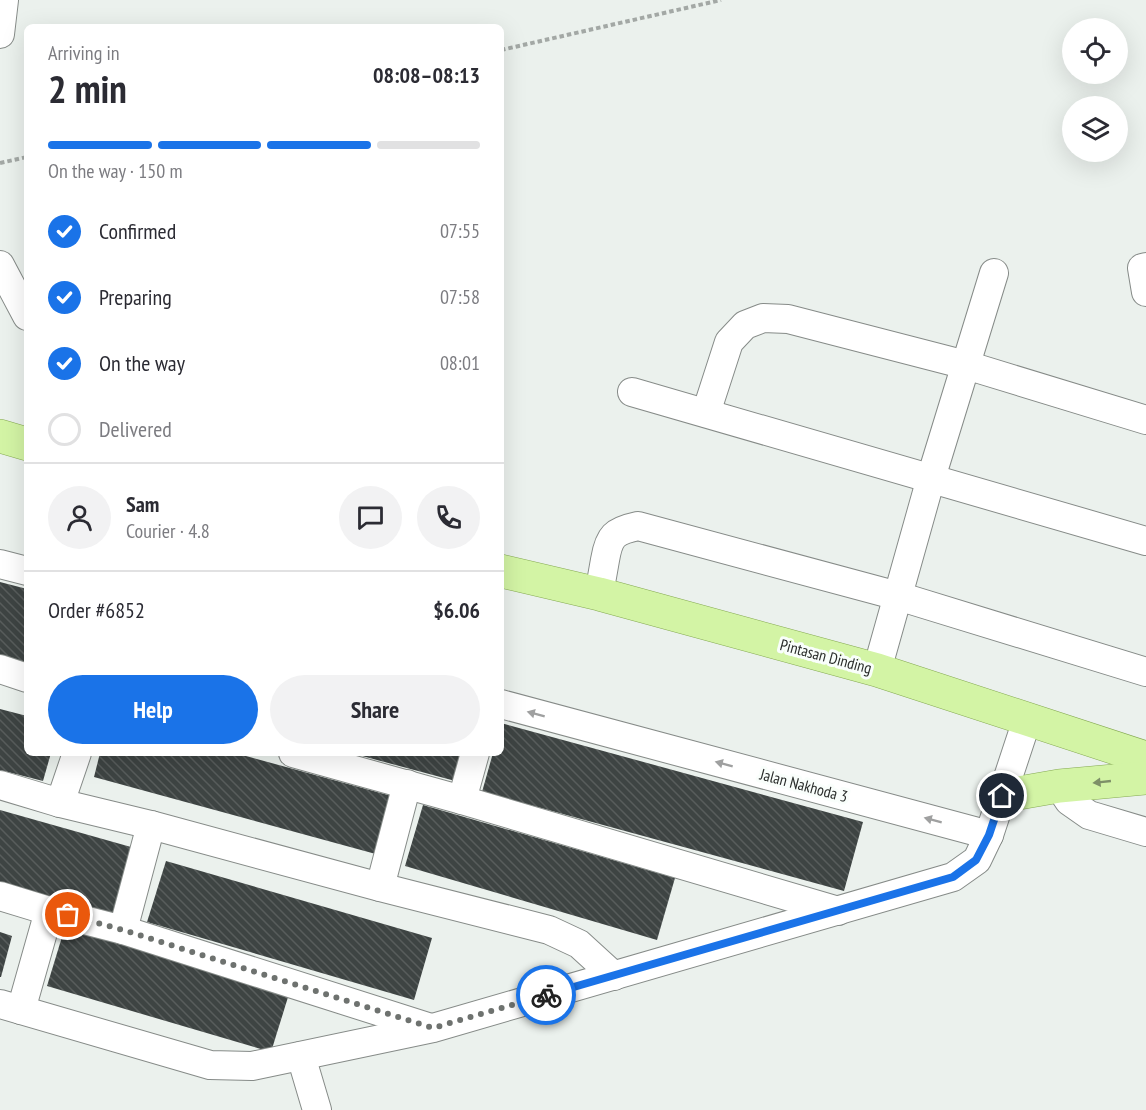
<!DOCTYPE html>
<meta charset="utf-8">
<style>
:root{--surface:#fff;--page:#f2f2f3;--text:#2b2b33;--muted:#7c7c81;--line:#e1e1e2;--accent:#1a73e8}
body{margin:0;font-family:"PT Sans Narrow",sans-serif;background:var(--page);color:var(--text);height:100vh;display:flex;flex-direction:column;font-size:22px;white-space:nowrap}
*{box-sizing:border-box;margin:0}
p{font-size:20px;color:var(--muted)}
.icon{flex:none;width:33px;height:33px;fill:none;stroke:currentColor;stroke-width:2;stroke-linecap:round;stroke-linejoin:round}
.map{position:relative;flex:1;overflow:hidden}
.details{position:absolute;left:24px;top:24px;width:480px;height:732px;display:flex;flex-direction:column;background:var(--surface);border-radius:9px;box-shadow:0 6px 24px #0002}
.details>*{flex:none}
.tools{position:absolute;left:1062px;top:18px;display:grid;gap:12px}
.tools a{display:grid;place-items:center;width:66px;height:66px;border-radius:50%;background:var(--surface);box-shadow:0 6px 24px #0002;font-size:30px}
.pin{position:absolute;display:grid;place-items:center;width:51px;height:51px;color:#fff;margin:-26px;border:3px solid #fff;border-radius:50%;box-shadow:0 2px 6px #0007}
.courier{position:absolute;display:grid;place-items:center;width:60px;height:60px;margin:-30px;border:4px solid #1a73e8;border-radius:50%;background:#fff;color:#222;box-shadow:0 2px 8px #0007}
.summary em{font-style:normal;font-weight:700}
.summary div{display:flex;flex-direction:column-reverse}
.summary{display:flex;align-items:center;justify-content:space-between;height:102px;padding:0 24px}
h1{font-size:39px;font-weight:700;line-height:45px}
.bar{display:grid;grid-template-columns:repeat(4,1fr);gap:9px 6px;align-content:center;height:72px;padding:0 24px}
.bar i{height:8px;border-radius:4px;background:var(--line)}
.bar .active{background:var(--accent)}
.bar p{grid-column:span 4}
.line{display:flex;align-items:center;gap:15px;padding:0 24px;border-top:2px solid var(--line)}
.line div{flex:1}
.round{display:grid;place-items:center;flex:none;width:63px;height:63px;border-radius:32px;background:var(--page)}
ol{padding:0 24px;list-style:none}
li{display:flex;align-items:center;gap:18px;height:66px}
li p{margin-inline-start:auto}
li .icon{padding:6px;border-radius:50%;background:var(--accent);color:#fff;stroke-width:4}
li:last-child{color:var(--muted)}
li i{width:33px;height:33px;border:3px solid var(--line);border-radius:50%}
.action{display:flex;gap:12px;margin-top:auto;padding:12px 24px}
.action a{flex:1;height:69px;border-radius:36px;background:var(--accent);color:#fff;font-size:24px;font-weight:700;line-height:69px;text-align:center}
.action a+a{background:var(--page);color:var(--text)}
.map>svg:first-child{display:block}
.building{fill:url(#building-back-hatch)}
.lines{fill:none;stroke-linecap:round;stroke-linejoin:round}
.minor-casing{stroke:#868b88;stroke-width:30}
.major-casing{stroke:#85a953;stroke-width:34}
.path{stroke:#a3a8a5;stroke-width:4;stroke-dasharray:4.5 3;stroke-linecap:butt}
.minor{stroke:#fff;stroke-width:28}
.major{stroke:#d3f4a5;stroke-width:33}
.oneway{fill:#9fa0a0}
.oneway2{fill:#7e9068}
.done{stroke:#6e726f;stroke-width:6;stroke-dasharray:0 10.8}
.route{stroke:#1a73e8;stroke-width:8}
.labels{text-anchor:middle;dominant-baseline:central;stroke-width:6;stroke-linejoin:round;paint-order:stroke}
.street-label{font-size:16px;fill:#2a2d2b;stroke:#f9fefb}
</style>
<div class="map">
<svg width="1146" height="1110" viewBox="0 0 1146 1110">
<defs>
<pattern id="building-back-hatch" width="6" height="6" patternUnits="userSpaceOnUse" patternTransform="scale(1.5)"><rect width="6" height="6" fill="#3e4443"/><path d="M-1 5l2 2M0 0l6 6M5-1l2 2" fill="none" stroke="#585d5c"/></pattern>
</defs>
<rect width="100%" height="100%" fill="#ebf1ed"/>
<!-- building -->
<g class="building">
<path d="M0 582 27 589V664L0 657Z"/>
<path d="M0 709 27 716V753H51L43 781 0 770Z"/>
<path d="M501 723 863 822 844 891 482 792 493 753H501Z"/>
<path d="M100 753H235L399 798 383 856 94 777Z"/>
<path d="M351 753H467L459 782Z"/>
<path d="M423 805 675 878 657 940 405 866Z"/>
<path d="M0 810 131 847 113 914 0 883Z"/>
<path d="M166 861 432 938 414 1000 147 922Z"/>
<path d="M65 927 289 994 271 1052 47 986Z"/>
<path d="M0 932 12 936 1 977H0Z"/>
</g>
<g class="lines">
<defs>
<g id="minor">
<path d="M0 34 4 0"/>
<path d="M0 265 27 316"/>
<path d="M1146 267 1142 268 1146 292"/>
<path d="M632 392 1146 541"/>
<path d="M706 413 729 342 745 325 763 318 788 319 966 365 1146 420"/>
<path d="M0 564 27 571"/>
<path d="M599 594C601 583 603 571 605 560 609 536 614 531 638 526L898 596 1146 672"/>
<path d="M0 669 27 678"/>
<path d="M877 670 931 478 994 273"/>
<path d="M501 704 989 835"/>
<path d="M293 753 462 800 838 911"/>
<path d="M0 785 60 803 151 825 380 887 549 930 579 944 614 976"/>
<path d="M1059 786 1069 801 1089 815 1146 832"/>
<path d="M462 800 475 753"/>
<path d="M60 803 77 753"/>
<path d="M380 887 407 784"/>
<path d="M0 896 49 911 123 930 431 1028"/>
<path d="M123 930 151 825"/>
<path d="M0 1004 210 1065 252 1066 433 1028 953 877 977 860 989 835 1027 720"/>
<path d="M21 1010 49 911"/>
<path d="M301 1056 317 1110"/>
</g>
<g id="major">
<path d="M0 436 27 444"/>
<path d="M501 571 599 594 877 670 1146 758"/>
<path d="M1002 796 1059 786 1146 778"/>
</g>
</defs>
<!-- minor casing -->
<use href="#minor" class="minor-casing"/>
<!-- major casing -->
<use href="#major" class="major-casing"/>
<!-- path -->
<g class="path">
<path d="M501 50 721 0"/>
<path d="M0 163 27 157"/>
</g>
<!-- minor -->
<use href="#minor" class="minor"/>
<!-- major -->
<use href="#major" class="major"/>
</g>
<!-- one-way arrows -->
<defs><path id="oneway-solid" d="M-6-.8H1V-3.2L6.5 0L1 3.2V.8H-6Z" transform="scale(1.5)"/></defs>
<g class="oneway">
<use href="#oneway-solid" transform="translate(536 714) rotate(-165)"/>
<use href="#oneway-solid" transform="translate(724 764) rotate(-165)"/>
<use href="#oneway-solid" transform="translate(933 820) rotate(-165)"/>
</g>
<use class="oneway2" href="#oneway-solid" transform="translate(1102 782) rotate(174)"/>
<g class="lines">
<!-- done -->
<path class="done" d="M68 915 123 930 433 1028 546 995"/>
<!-- route -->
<path class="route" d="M546 995 953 877 976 860 989 835 1002 796"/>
</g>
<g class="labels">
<!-- street labels -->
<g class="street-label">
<text transform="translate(826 656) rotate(15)">Pintasan Dinding</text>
<text transform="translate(804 785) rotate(15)">Jalan Nakhoda 3</text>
</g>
</g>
</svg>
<div class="tools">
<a><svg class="icon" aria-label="locate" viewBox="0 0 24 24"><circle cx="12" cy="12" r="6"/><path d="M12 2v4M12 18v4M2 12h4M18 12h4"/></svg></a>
<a><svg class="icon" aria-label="layers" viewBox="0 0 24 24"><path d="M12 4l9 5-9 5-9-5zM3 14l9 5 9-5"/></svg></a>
</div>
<div class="pin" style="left:68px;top:915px;background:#ea580c"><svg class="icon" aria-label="bag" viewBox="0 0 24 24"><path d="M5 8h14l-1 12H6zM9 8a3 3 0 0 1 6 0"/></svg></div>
<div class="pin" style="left:1002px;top:796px;background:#1f2937"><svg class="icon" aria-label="home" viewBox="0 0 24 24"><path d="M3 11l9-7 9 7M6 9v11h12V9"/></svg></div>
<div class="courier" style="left:546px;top:995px"><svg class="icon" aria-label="bike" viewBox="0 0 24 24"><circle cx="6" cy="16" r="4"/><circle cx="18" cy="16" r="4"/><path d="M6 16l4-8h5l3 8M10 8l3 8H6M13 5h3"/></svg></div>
<section class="details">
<div class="summary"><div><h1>2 min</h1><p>Arriving in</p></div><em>08:08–08:13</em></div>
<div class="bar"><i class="active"></i><i class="active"></i><i class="active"></i><i></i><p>On the way · 150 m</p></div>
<ol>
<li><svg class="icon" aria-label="check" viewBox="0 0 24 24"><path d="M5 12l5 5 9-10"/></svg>Confirmed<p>07:55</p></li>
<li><svg class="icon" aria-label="check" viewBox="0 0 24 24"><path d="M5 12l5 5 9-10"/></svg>Preparing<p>07:58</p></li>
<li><svg class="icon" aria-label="check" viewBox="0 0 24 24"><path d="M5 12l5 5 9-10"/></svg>On the way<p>08:01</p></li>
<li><i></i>Delivered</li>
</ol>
<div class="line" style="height:108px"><a class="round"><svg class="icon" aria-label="person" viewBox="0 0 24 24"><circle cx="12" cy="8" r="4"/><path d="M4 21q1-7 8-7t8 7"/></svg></a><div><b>Sam</b><p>Courier · 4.8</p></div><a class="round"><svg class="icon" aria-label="chat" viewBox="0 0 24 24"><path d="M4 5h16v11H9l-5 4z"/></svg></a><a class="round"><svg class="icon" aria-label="phone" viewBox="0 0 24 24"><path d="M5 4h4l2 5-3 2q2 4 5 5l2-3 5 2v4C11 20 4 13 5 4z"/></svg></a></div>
<div class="line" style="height:78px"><div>Order #6852</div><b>$6.06</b></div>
<div class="action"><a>Help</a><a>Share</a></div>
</section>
</div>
